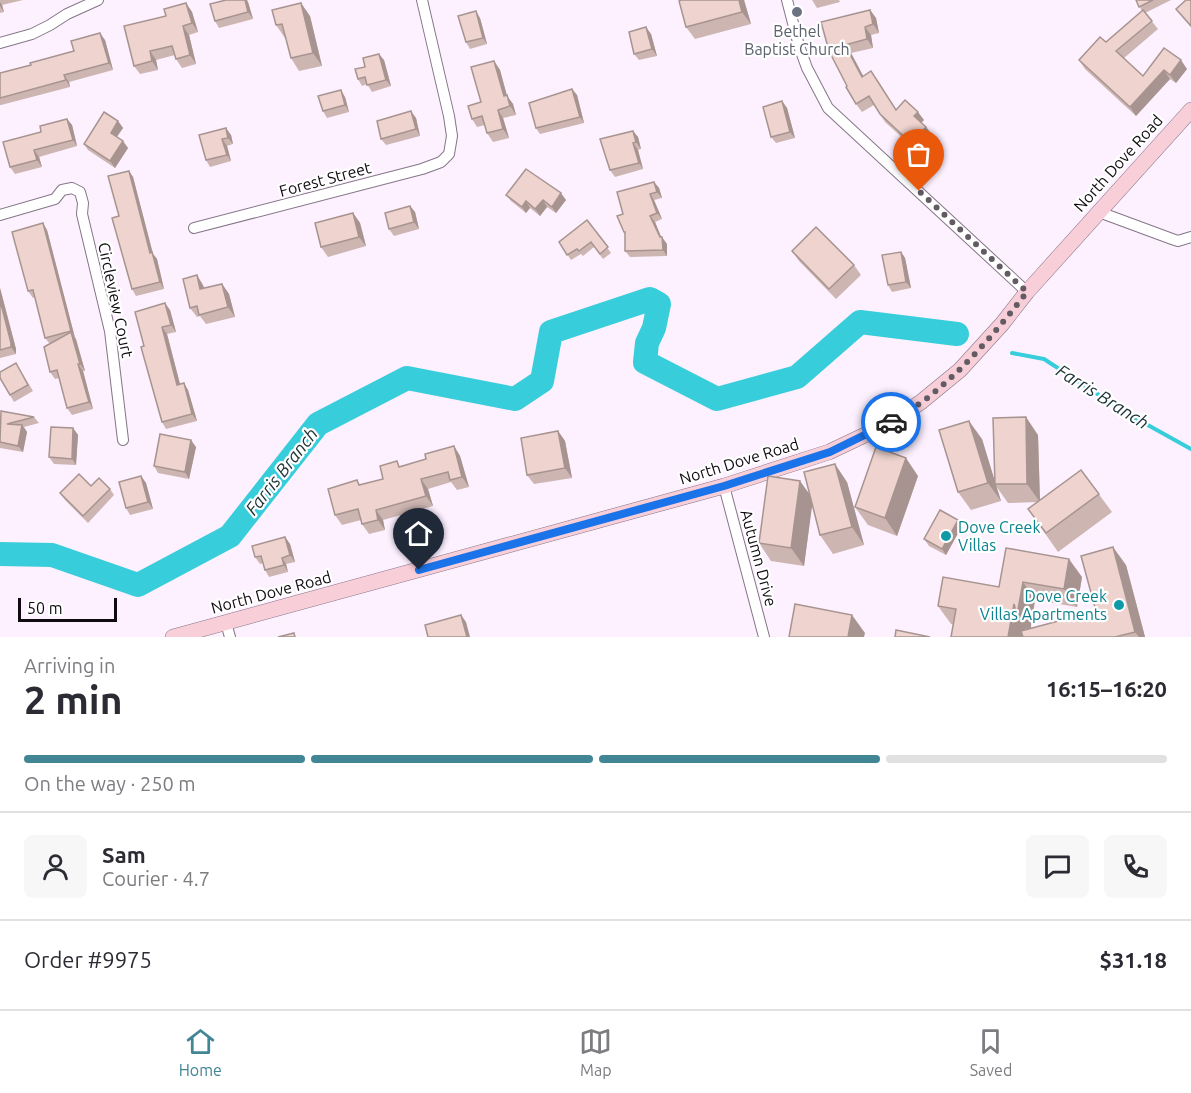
<!DOCTYPE html>
<meta charset="utf-8">
<style>
:root{--surface:#fff;--page:#f7f7f7;--text:#2b2b33;--muted:#7c7c81;--line:#e1e1e2;--accent:#428595}
body{margin:0;font-family:Ubuntu,sans-serif;background:var(--page);color:var(--text);height:100vh;display:flex;flex-direction:column;font-size:22px;white-space:nowrap}
*{box-sizing:border-box;margin:0}
p{font-size:20px;color:var(--muted)}
.icon{flex:none;width:33px;height:33px;fill:none;stroke:currentColor;stroke-width:2;stroke-linecap:round;stroke-linejoin:round}
.map{position:relative;height:637px;overflow:hidden}
.side{display:flex;flex-direction:column;background:var(--surface);flex:1}
.side>*{flex:none}
.scale{position:absolute;left:18px;bottom:15px;width:99px;box-sizing:border-box;padding-left:6px;border:3px solid #100b11;border-top:0;font-size:16px;line-height:21px;white-space:nowrap;color:#100b11;-webkit-text-stroke:4px #fff;paint-order:stroke}
.pin{position:absolute;display:grid;place-items:center;width:51px;height:51px;color:#fff;margin:-62px -26px;border-radius:50% 50% 50% 0;rotate:-45deg;box-shadow:0 0 6px #0007}
.pin .icon{rotate:45deg}
.courier{position:absolute;display:grid;place-items:center;width:60px;height:60px;margin:-30px;border:4px solid #1a73e8;border-radius:50%;background:#fff;color:#222;box-shadow:0 2px 8px #0007}
.headline em{font-style:normal;font-weight:600}
.headline div{display:flex;flex-direction:column-reverse}
.headline{display:flex;align-items:center;justify-content:space-between;height:102px;padding:0 24px}
h1{font-size:39px;font-weight:600;line-height:45px}
.bar{display:grid;grid-template-columns:repeat(4,1fr);gap:9px 6px;align-content:center;height:72px;padding:0 24px}
.bar i{height:8px;border-radius:4px;background:var(--line)}
.bar .active{background:var(--accent)}
.bar p{grid-column:span 4}
.line{display:flex;align-items:center;gap:15px;padding:0 24px;border-top:2px solid var(--line)}
.line div{flex:1}
.round{display:grid;place-items:center;flex:none;width:63px;height:63px;border-radius:9px;background:var(--page)}
.tabs{display:flex;justify-content:space-around;align-items:center;height:84px;border-top:2px solid var(--line);background:var(--surface);font-size:16px;color:var(--muted)}
.tabs a{display:grid;justify-items:center;gap:3px}
.tabs .active{color:var(--accent)}
.map>svg:first-child{display:block}
.lines{fill:none;stroke-linecap:round;stroke-linejoin:round}
.stream{stroke:#38cddb;stroke-width:4}
.river{stroke:#38cddb;stroke-width:24}
.street-casing{stroke:#847687;stroke-width:12}
.secondary-casing{stroke:#847687;stroke-width:16}
.street{stroke:#fff;stroke-width:10}
.secondary{stroke:#f8ced8;stroke-width:15}
.wall{fill:#cdb5b1}
.shaded-wall{fill:#a79490}
.building{fill:#eed3ce;stroke:#a79490;stroke-width:1.5}
.done{stroke:#635b64;stroke-width:6;stroke-dasharray:0 10.8}
.route{stroke:#1a73e8;stroke-width:8}
.worship-dot{fill:#6b7280;stroke:#fff;stroke-width:2}
.culture-dot{fill:#0f9aa8;stroke:#fff;stroke-width:2}
.labels{text-anchor:middle;dominant-baseline:central;stroke-width:4.5;stroke-linejoin:round;paint-order:stroke}
.worship-label{font-size:16px;fill:#5b616d;stroke:#fff}
.street-label{font-size:16px;fill:#100b11;stroke:#fff}
.culture-label{font-size:16px;fill:#0d838f;stroke:#fff;text-anchor:start}
.water-label{font-size:18px;font-style:italic;fill:#1a3134;stroke:#fff}
</style>
<div class="map">
<svg width="1191" height="637" viewBox="0 0 1191 637">
<rect width="100%" height="100%" fill="#fdf0ff"/>
<g class="lines">
<!-- stream -->
<path class="stream" d="M1012 353 1044 359 1128 414 1191 449"/>
<!-- river -->
<path class="river" d="M0 554 52 555 138 585 230 536 318 424 407 378 515 399 542 381 551 332 650 299 659 304 654 328 647 343 645 362 717 399 797 377 860 322 957 334"/>
<defs>
<g id="street">
<path d="M787 0 799 46 807 68 828 108 1027 292"/>
<path d="M0 43 32 34 50 25 67 14 98 0"/>
<path d="M1099 212 1172 239 1178 241 1191 237"/>
<path d="M0 215 55 199 62 190 72 188 80 192 83 203 82 214 110 331 123 440"/>
<path d="M194 228 422 169 441 162 449 154 452 136 449 116 422 0"/>
<path d="M724 486 764 637"/>
<path d="M226 623 230 637"/>
</g>
<path id="secondary" d="M173 637 724 486 829 452 888 424 921 402 960 370 1002 324 1027 292 1191 110"/>
</defs>
<!-- street casing -->
<use href="#street" class="street-casing"/>
<!-- secondary casing -->
<use href="#secondary" class="secondary-casing"/>
<!-- street -->
<use href="#street" class="street"/>
<!-- secondary -->
<use href="#secondary" class="secondary"/>
</g>
<!-- wall -->
<g class="wall">
<path d="M0 0H23L2 5 4 12 0 13Z"/>
<path d="M681 0H744L751 24 695 39 686 27Z"/>
<path d="M812 0H839L840 2 817 8Z"/>
<path d="M1136 0H1171L1145 13 1158 29 1124 58 1143 76 1164 48 1187 69 1176 83 1170 79 1136 116 1085 69 1079 60 1106 42 1142 11Z"/>
<path d="M248 2 253 19 219 28 215 21Z"/>
<path d="M186 3 192 12 198 32 189 35 196 64 182 68 176 59 175 55 156 60 158 70 140 74 134 66 166 16Z"/>
<path d="M870 10 876 18 879 33 871 35 873 48 851 53 863 76 877 79 896 110 924 120 921 123 926 127 932 135 917 151 885 122 874 105 862 112 856 104 829 51Z"/>
<path d="M310 16 322 66 299 71 291 58 286 38H285L276 25Z"/>
<path d="M480 18 487 44 470 49 466 42Z"/>
<path d="M651 34 657 56 639 60 634 54Z"/>
<path d="M105 40 113 70 69 82 70 87 1 105H0V73L31 65Z"/>
<path d="M384 60 391 86 372 92 367 84 362 86 358 79Z"/>
<path d="M494 61 500 70 507 96 513 104 516 115 503 118 509 138 493 142 487 133 485 125 477 127 472 119 481 102Z"/>
<path d="M572 89 577 95 584 123 540 134 536 128Z"/>
<path d="M345 97 349 112 327 118 323 111Z"/>
<path d="M782 101 787 108 795 138 776 143 771 137Z"/>
<path d="M416 118 420 136 386 145 381 139Z"/>
<path d="M67 119 72 125 77 146 39 157 42 167 15 174 10 167 41 132Z"/>
<path d="M118 121 123 128 117 137 128 148 115 168 88 150 84 144Z"/>
<path d="M633 131 638 137 641 149 638 150 643 169 615 177 610 170Z"/>
<path d="M199 135H231L233 144 227 146 231 161 210 167 206 160Z"/>
<path d="M129 171 133 177 153 254 157 259 164 289 136 296 132 289 119 216Z"/>
<path d="M654 182 659 188 662 198 654 200 662 219 655 222 661 237 667 244V256L630 257 625 251V234L624 232Z"/>
<path d="M506 195 566 200 556 213 547 207 540 216 530 208 526 213 511 201Z"/>
<path d="M410 206 415 212 419 229 394 236 389 229Z"/>
<path d="M353 213 360 223 366 246 328 257 321 247Z"/>
<path d="M587 220 611 253 603 259 594 247 583 256 581 254 571 260 559 242Z"/>
<path d="M47 230 75 338 85 371H83L93 409 72 415 67 408 59 378 55 379 50 372V344L45 338 35 297 33 298 28 291Z"/>
<path d="M792 251 854 265 861 275 836 299 799 261Z"/>
<path d="M901 252 905 258 911 288 892 292 888 285Z"/>
<path d="M222 284 229 294 235 317 206 324 200 316 197 317 190 308 203 285 204 288Z"/>
<path d="M0 288 16 349V354L0 358Z"/>
<path d="M170 310 176 332 167 334 180 384 188 390 197 421 166 429 162 422 144 346Z"/>
<path d="M16 363 33 391 14 402 10 395Z"/>
<path d="M0 415 34 417 39 423 24 427 27 432 23 452 0 448Z"/>
<path d="M73 428 78 435 76 465 54 464 49 457Z"/>
<path d="M558 431 565 441 572 478 534 484 527 475Z"/>
<path d="M1038 435 1040 501 1081 470 1112 512 1058 552 1028 509 1038 502 1008 503 996 486 1001 501 971 510 958 492 982 439 995 483Z"/>
<path d="M454 446 460 456 469 487 457 490 451 482 428 489 433 506 383 520 385 530 369 534 362 524 361 520 342 525 335 515 357 480 360 485 383 479 401 466 426 459Z"/>
<path d="M196 447 189 479 158 473 154 466Z"/>
<path d="M141 476 146 483 153 509 130 515 126 508Z"/>
<path d="M918 476 897 536 868 525 855 507Z"/>
<path d="M847 482 864 545 833 554 820 535 812 504 804 566 771 561 759 543 810 494Z"/>
<path d="M91 486 110 489 114 495 88 523 65 500 60 493Z"/>
<path d="M962 526 946 555 929 546 924 539Z"/>
<path d="M285 537 290 544 295 562 286 564 288 572 269 577 265 570 263 563 260 564 255 557Z"/>
<path d="M1006 548 1082 577 1077 607 1035 600 1030 628 1096 611 1126 565 1145 637H951L953 624H951L938 606 999 587Z"/>
</g>
<!-- shaded-wall -->
<g class="shaded-wall">
<path d="M245 0H247L248 2 253 19 248 12Z"/>
<path d="M739 0H744L751 24 742 12Z"/>
<path d="M0 2 2 5 4 12 0 6Z"/>
<path d="M186 3 192 12 198 32 192 23Z"/>
<path d="M301 3 310 16 322 66 313 53Z"/>
<path d="M870 10 876 18 879 33 873 24Z"/>
<path d="M476 11 480 18 487 44 483 38Z"/>
<path d="M183 26 189 35 196 64 190 55Z"/>
<path d="M646 27 651 34 657 56 652 49Z"/>
<path d="M865 27 871 35 873 48 867 39Z"/>
<path d="M100 33 105 40 113 70 109 63Z"/>
<path d="M845 45 851 53 868 85 862 77Z"/>
<path d="M150 51 156 60 158 70 152 61Z"/>
<path d="M379 54 384 60 391 86 386 80Z"/>
<path d="M1181 60 1187 69 1176 83 1170 75Z"/>
<path d="M494 61 500 70 507 96 513 104 516 115 504 96Z"/>
<path d="M1164 70 1170 79 1136 116 1130 107Z"/>
<path d="M64 75 69 82 70 87 66 80Z"/>
<path d="M572 89 577 95 584 123 580 117Z"/>
<path d="M341 90 345 97 349 112 345 105Z"/>
<path d="M782 101 787 108 795 138 790 132Z"/>
<path d="M498 110 503 118 509 138 503 129Z"/>
<path d="M411 111 416 118 420 136 416 129Z"/>
<path d="M918 112 924 120 920 124 914 116Z"/>
<path d="M67 119 72 125 77 146 73 140Z"/>
<path d="M118 121 123 128 115 139 111 133Z"/>
<path d="M926 127 932 135 917 151 911 143Z"/>
<path d="M226 128 231 135 233 144 228 138Z"/>
<path d="M633 131 638 137 641 149 636 142Z"/>
<path d="M222 139 227 146 231 161 227 155Z"/>
<path d="M123 141 128 148 115 168 110 161Z"/>
<path d="M633 143 638 150 643 169 639 163Z"/>
<path d="M34 150 39 157 42 167 37 160Z"/>
<path d="M129 171 133 177 153 254 157 259 164 289 160 282 150 253Z"/>
<path d="M654 182 659 188 662 198 657 192Z"/>
<path d="M561 193 566 200 556 213 552 207Z"/>
<path d="M650 194 654 200 662 219 657 213Z"/>
<path d="M543 200 547 207 540 216 535 209Z"/>
<path d="M526 201 530 208 526 213 522 207Z"/>
<path d="M410 206 415 212 419 229 414 222Z"/>
<path d="M353 213 360 223 366 246 359 237Z"/>
<path d="M650 216 655 222 662 239V237L667 244V256L663 250 660 237Z"/>
<path d="M43 223 47 230 75 338 71 331Z"/>
<path d="M901 252 905 258 911 288 906 282Z"/>
<path d="M197 275 203 285 207 299 200 289Z"/>
<path d="M222 284 229 294 235 317 228 307Z"/>
<path d="M0 288 16 349V354L11 347 0 300Z"/>
<path d="M165 303 170 310 176 332 171 325Z"/>
<path d="M162 327 167 334 182 392 177 385Z"/>
<path d="M71 332 76 339 85 371 80 364Z"/>
<path d="M78 364 83 371 93 409 89 402Z"/>
<path d="M184 383 188 390 197 421 192 414Z"/>
<path d="M1026 417 1038 435 1040 502 1027 484Z"/>
<path d="M969 421 982 439 1001 501 988 483Z"/>
<path d="M22 425 27 432 23 452 18 446Z"/>
<path d="M73 428 78 435 76 465 72 459Z"/>
<path d="M558 431 565 441 572 478 565 468Z"/>
<path d="M191 440 196 447 189 479 185 472Z"/>
<path d="M454 446 460 456 469 487 462 477Z"/>
<path d="M906 458 918 476 897 536 885 518Z"/>
<path d="M835 464 847 482 864 545 852 527Z"/>
<path d="M141 476 146 483 153 509 148 502Z"/>
<path d="M421 479 428 489 433 506 426 496Z"/>
<path d="M800 481 813 499 804 566 791 548Z"/>
<path d="M376 510 383 520 385 530 378 520Z"/>
<path d="M958 520 962 526 946 555 942 549Z"/>
<path d="M285 537 290 544 295 562 290 555Z"/>
<path d="M1113 547 1126 565 1145 637H1139L1135 632Z"/>
<path d="M282 558 286 564 288 572 284 565Z"/>
<path d="M1069 559 1082 577 1077 607 1064 589Z"/>
<path d="M1023 582 1035 600 1030 633 1026 628 1024 637H1008L1014 604Z"/>
<path d="M461 615 466 622 470 637H467Z"/>
<path d="M852 615 865 633 864 637H848Z"/>
</g>
<!-- building -->
<g class="building">
<path d="M226 0H245L248 12 215 21 210 4Z"/>
<path d="M681 0H739L742 12 686 27 679 1Z"/>
<path d="M1136 0H1153L1139 7Z"/>
<path d="M1186 0H1191V26L1176 9Z"/>
<path d="M186 3 192 23 183 26 190 55 176 59 172 46 150 51 152 61 134 66 124 26 166 16 164 9Z"/>
<path d="M301 3 313 53 291 58 282 24 276 25 272 10Z"/>
<path d="M870 10 873 24 865 27 867 39 845 45 862 77 871 71 896 110 905 100 918 112 914 116 926 127 911 143 880 114 869 96 856 104 846 87 847 86 829 51 821 22Z"/>
<path d="M1143 10 1152 21 1116 51 1143 76 1164 48 1181 60 1170 75 1164 70 1130 107 1079 60 1100 37 1106 42Z"/>
<path d="M476 11 483 38 466 42 458 16Z"/>
<path d="M646 27 652 49 634 54 629 32Z"/>
<path d="M100 33 109 63 64 75 66 80 0 98V73L31 65 30 63 74 51 71 41Z"/>
<path d="M379 54 386 80 367 85 365 77 358 79 355 69 365 67 363 58Z"/>
<path d="M494 61 504 96 507 95 510 106 498 110 503 129 487 133 482 116 472 119 468 106 481 102 471 67Z"/>
<path d="M572 89 580 117 536 128 529 103Z"/>
<path d="M341 90 345 105 323 111 318 96Z"/>
<path d="M782 101 790 132 771 137 763 107Z"/>
<path d="M411 111 416 129 381 139 377 121Z"/>
<path d="M104 112 118 121 111 133 123 141 110 161 84 144Z"/>
<path d="M67 119 73 140 34 150 37 160 10 167 3 142 41 132 40 126Z"/>
<path d="M226 128 228 138 222 139 227 155 206 160 199 135Z"/>
<path d="M633 131 636 142 633 143 639 163 610 170 600 139Z"/>
<path d="M526 169 561 193 552 207 543 200 535 209 526 201 522 207 506 195Z"/>
<path d="M129 171 150 253 152 252 160 282 132 289 112 218 119 216 108 176Z"/>
<path d="M654 182 657 192 650 194 657 213 650 216 660 237H662L663 250 625 251V232H624L617 216 623 214 617 192Z"/>
<path d="M410 206 414 222 389 229 385 213Z"/>
<path d="M353 213 359 237 321 247 315 223Z"/>
<path d="M587 220 608 247 600 254 591 242 579 251 577 249 567 255 559 242Z"/>
<path d="M43 223 71 331 45 338 33 290 28 291 12 232Z"/>
<path d="M816 227 854 265 829 289 792 251Z"/>
<path d="M901 252 906 282 888 285 882 255Z"/>
<path d="M197 275 200 289 222 284 228 307 199 315 197 306 190 308 183 279Z"/>
<path d="M0 300 11 343V347L0 350Z"/>
<path d="M165 303 171 325 162 327 177 385 184 383 192 414 162 422 141 347 144 346 135 312Z"/>
<path d="M71 332 80 364H78L89 402 67 408 57 370 50 372 44 347Z"/>
<path d="M16 363 28 385 10 395 0 378V372Z"/>
<path d="M1 411 34 417 7 424 22 425 18 446 0 442Z"/>
<path d="M1026 417 1027 484H995L993 418Z"/>
<path d="M969 421 988 483 958 492 939 430Z"/>
<path d="M51 427 73 428 72 459 49 457Z"/>
<path d="M558 431 565 468 527 475 521 438Z"/>
<path d="M160 434 191 440 185 472 154 466Z"/>
<path d="M454 446 462 477 450 480 448 472 421 479 426 496 376 510 378 520 362 524 358 509 335 515 328 489 357 480 359 485 383 479 380 466 397 461 399 467 426 459 425 454Z"/>
<path d="M876 447 906 458 885 518 855 507Z"/>
<path d="M835 464 852 527 820 535 804 472Z"/>
<path d="M1081 470 1099 494 1046 533 1028 509Z"/>
<path d="M79 474 91 486 99 478 110 489 83 516 60 493Z"/>
<path d="M141 476 148 502 126 508 119 482Z"/>
<path d="M768 476 800 481 791 548 759 543Z"/>
<path d="M940 510 958 520 942 549 924 539Z"/>
<path d="M285 537 290 555 282 558 284 565 265 570 261 556 255 557 252 546Z"/>
<path d="M1113 547 1135 632 1115 637H1023L1021 631 1096 611 1081 556Z"/>
<path d="M1006 548 1069 559 1064 589 1023 582 1017 615 1014 604 1008 637H951L956 609 938 606 943 577 999 587Z"/>
<path d="M795 604 852 615 848 637H789Z"/>
<path d="M461 615 467 637H428L425 625Z"/>
<path d="M896 630 930 637H895Z"/>
<path d="M294 633 295 637H278Z"/>
</g>
<g class="lines">
<!-- done -->
<path class="done" d="M891 422C901 415 912 409 922 402 963 371 996 332 1027 292L919 191"/>
<!-- route -->
<path class="route" d="M419 570 724 486 830 452 891 422"/>
</g>
<!-- markers -->
<circle class="worship-dot" cx="797" cy="12" r="6"/>
<g class="culture-dot">
<circle cx="946" cy="536" r="6"/>
<circle cx="1119" cy="605" r="6"/>
</g>
<g class="labels">
<!-- worship labels -->
<g class="worship-label">
<text x="797" y="31">Bethel<tspan x="797" dy="18">Baptist Church</tspan></text>
</g>
<!-- street labels -->
<g class="street-label">
<text transform="translate(1118 163) rotate(-48)">North Dove Road</text>
<text transform="translate(325 179) rotate(-15)">Forest Street</text>
<text transform="translate(116 300) rotate(78)">Circleview Court</text>
<text transform="translate(739 461) rotate(-17)">North Dove Road</text>
<text transform="translate(759 558) rotate(75)">Autumn Drive</text>
<text transform="translate(271 592) rotate(-15)">North Dove Road</text>
</g>
<!-- culture labels -->
<g class="culture-label">
<text x="958" y="527">Dove Creek<tspan x="958" dy="18">Villas</tspan></text>
<text x="1107" y="596" text-anchor="end">Dove Creek<tspan x="1107" dy="18">Villas Apartments</tspan></text>
</g>
<!-- water labels -->
<g class="water-label">
<text transform="translate(1103 396) rotate(32)">Farris Branch</text>
<text transform="translate(281 471) rotate(-52)">Farris Branch</text>
</g>
</g>
</svg>
<div class="scale">50 m</div>
<div class="pin" style="left:919px;top:191px;background:#ea580c"><svg class="icon" aria-label="bag" viewBox="0 0 24 24"><path d="M5 8h14l-1 12H6zM9 8a3 3 0 0 1 6 0"/></svg></div>
<div class="pin" style="left:419px;top:570px;background:#1f2937"><svg class="icon" aria-label="home" viewBox="0 0 24 24"><path d="M3 11l9-7 9 7M6 9v11h12V9"/></svg></div>
<div class="courier" style="left:891px;top:422px"><svg class="icon" aria-label="car" viewBox="0 0 24 24"><path d="M5 17H2v-5l4-1 3-4h7l3 4 3 1v5h-3M9 17h6M6 11h13"/><circle cx="7" cy="17" r="2"/><circle cx="17" cy="17" r="2"/></svg></div>
</div>
<section class="side">
<div class="headline"><div><h1>2 min</h1><p>Arriving in</p></div><em>16:15–16:20</em></div>
<div class="bar"><i class="active"></i><i class="active"></i><i class="active"></i><i></i><p>On the way · 250 m</p></div>
<div class="line" style="height:108px"><a class="round"><svg class="icon" aria-label="person" viewBox="0 0 24 24"><circle cx="12" cy="8" r="4"/><path d="M4 21q1-7 8-7t8 7"/></svg></a><div><b>Sam</b><p>Courier · 4.7</p></div><a class="round"><svg class="icon" aria-label="chat" viewBox="0 0 24 24"><path d="M4 5h16v11H9l-5 4z"/></svg></a><a class="round"><svg class="icon" aria-label="phone" viewBox="0 0 24 24"><path d="M5 4h4l2 5-3 2q2 4 5 5l2-3 5 2v4C11 20 4 13 5 4z"/></svg></a></div>
<div class="line" style="height:78px"><div>Order #9975</div><b>$31.18</b></div>
</section>
<nav class="tabs">
<a class="active"><svg class="icon" aria-label="home" viewBox="0 0 24 24"><path d="M3 11l9-7 9 7M6 9v11h12V9"/></svg>Home</a>
<a><svg class="icon" aria-label="map" viewBox="0 0 24 24"><path d="M3 6l6-2 6 2 6-2v14l-6 2-6-2-6 2zM9 4v14M15 6v14"/></svg>Map</a>
<a><svg class="icon" aria-label="saved" viewBox="0 0 24 24"><path d="M7 4h10v16l-5-4-5 4z"/></svg>Saved</a>
</nav>
